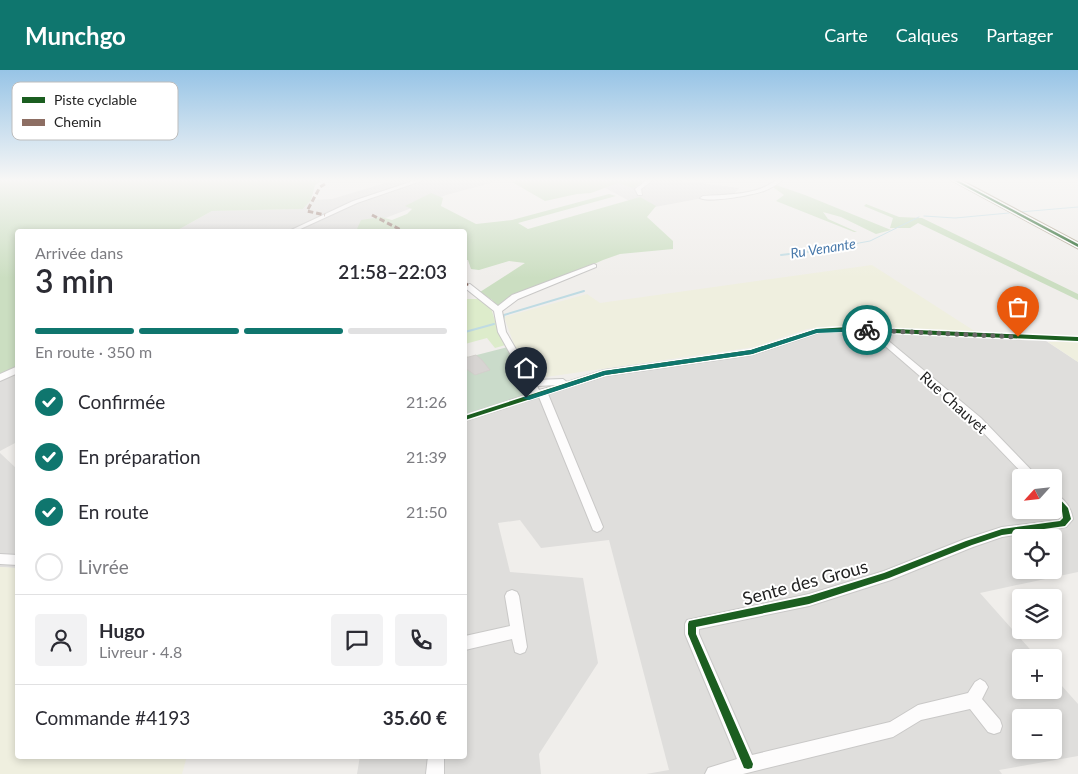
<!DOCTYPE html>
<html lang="fr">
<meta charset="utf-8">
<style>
:root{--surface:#fff;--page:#f2f2f3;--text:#2b2b33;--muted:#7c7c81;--line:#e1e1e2;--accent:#0f766e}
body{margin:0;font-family:Lato,sans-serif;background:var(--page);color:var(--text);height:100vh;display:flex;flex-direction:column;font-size:19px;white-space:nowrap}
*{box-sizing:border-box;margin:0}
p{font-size:16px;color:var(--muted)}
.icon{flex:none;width:28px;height:28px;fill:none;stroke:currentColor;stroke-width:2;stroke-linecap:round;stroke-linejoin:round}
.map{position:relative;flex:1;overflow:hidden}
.panel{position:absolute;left:15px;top:159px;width:452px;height:530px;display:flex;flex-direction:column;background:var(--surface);border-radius:5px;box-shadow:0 2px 8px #0003}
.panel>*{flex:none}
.needle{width:32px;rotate:243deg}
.controls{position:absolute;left:1012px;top:399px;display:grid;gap:10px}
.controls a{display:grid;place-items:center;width:50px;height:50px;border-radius:5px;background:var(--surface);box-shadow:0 2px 8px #0003;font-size:25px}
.pin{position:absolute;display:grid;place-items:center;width:42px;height:42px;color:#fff;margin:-51px -21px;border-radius:50% 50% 50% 0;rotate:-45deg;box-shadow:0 0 5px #0007}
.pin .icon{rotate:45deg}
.courier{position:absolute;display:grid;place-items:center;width:50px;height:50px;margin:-25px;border:4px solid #0f766e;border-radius:50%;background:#fff;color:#222;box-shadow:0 1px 6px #0007}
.summary em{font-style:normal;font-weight:600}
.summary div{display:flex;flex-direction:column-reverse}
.summary{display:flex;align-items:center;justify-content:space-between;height:85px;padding:0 20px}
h1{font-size:32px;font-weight:600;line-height:38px}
.bar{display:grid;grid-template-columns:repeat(4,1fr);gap:8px 5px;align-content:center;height:60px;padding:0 20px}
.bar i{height:6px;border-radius:4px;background:var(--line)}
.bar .selected{background:var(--accent)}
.bar p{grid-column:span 4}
.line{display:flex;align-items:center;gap:12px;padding:0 20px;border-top:1px solid var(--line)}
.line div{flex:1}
.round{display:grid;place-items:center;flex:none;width:52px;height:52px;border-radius:5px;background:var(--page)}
ol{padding:0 20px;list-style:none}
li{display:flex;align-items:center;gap:15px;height:55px}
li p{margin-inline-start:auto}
li .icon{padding:5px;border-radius:50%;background:var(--accent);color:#fff;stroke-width:4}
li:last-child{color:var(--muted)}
li i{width:28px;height:28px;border:2px solid var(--line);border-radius:50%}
header{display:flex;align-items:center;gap:30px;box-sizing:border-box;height:70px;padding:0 25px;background:var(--accent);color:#fff}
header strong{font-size:24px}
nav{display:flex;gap:28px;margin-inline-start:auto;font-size:18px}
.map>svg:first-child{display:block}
.residential{fill:#dfdedc;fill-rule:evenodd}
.farmland{fill:#efefdf}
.grass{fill:#ddeccb}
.forest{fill:#cbdec1}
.cemetery{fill:#cadbca}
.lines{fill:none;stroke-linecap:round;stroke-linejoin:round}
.stream-far1{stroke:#bfdbe3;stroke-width:1}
.stream{stroke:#bfdbe3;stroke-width:2}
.building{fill:#d7d4d2;stroke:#d3d0cc}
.minor-casing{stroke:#c9c8c7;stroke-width:2}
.major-casing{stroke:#a79c86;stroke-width:3}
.minor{fill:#fdfcfc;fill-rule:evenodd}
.major{fill:#f3ede7;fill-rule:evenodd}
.quiet-far1{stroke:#8d6e63;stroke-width:3;stroke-dasharray:5.5 3;stroke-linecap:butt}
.quiet{stroke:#8d6e63;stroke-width:4;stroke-dasharray:8 4;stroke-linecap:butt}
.cycleway-casing{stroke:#fff;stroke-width:3}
.cycleway{fill:#1b5e20;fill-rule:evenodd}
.route{fill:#0f766e}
.done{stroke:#6a6968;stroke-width:5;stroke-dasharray:0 9}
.labels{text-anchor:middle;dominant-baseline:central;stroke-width:4;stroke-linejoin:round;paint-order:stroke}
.far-water-label{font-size:14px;font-style:italic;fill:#4a7aab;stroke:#fff}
.street-label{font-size:15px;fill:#222;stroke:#fff}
.near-street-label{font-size:18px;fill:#222;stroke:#fff}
.key{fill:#fff;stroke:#bdbdbd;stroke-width:1}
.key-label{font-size:14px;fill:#222}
</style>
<header>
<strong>Munchgo</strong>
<nav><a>Carte</a><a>Calques</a><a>Partager</a></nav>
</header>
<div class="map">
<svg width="1078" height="704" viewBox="0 0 1078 704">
<rect width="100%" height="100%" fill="#f0eeeb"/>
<!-- residential -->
<g class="residential">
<path d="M395 110H502L446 125 351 161H176L212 141 303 139 311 130 332 129Z"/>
<path d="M602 110H676L739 118 733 125 703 128 644 139 598 114Z"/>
<path d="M832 260 1043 269 1078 292V502L980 523 1037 587 1021 588V620H1054V607L1078 634V686L999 700 1002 704H646L669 700 609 470 541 478 520 450 498 453 510 502 583 508 598 593 539 684 541 704H357L360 686H465V348L604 303 752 282 805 264ZM1021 408H1054V440H1021ZM1021 468H1054V500H1021ZM1021 648H1054V680H1021Z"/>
<path d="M17 298V372L0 381V307Z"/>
<path d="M0 383 17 399V498L0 497Z"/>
</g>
<!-- farmland -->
<g class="farmland">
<path d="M872 195 976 262 833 256 807 259 754 277 539 308 531 302 515 277 504 247 587 224 600 233Z"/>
<path d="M1078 271V292L1048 272Z"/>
<path d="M0 497 17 498 18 686H187L182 704H0Z"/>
</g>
<!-- grass -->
<path class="grass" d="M465 229H479L491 238 496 254 509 274 495 278 487 268 465 274Z"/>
<!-- forest -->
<g class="forest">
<path d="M0 110H324L315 115 311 130 303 139 212 141 176 161H18L17 298 0 307Z"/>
<path d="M516 110H637L643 112 633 118 618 113 591 123 577 124 545 131 512 112Z"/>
<path d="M776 115 805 125 891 160 876 164 841 147 823 142 828 149 857 162H854L776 131 784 125 773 117Z"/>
<path d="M431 123 443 128 441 136 476 154 512 150 609 124 616 126 518 153 528 159 640 127 656 136 647 147 673 171V179L620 184 603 190 498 237 492 230 480 222 525 193 509 191 479 200 471 199 468 190H465V161H361L357 159 361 150 381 147 392 150 407 144 412 139 405 136Z"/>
<path d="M866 134 899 147 922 148 1078 224V230L918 153 910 158H890L893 148 864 136Z"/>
</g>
<!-- cemetery -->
<path class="cemetery" d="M508 277 533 323 465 344V286L469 287Z"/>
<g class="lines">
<!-- stream-far1 -->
<g class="stream-far1">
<path d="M1020 142 1078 137"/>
<path d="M924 146 955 148 1009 143"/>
<path d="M821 180 870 171 919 147"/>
</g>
<!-- stream -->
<g class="stream">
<path d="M781 185 830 179"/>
<path d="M503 250 504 245 584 221"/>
<path d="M465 262 494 254"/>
</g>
</g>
<!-- building -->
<path class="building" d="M476 285 482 290 490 300 475 305 465 298V288Z"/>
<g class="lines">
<defs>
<g id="minor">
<path d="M416 110H424L357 133 296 161H289L353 131Z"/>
<path d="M647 110H653L641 119 642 125H638L635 119Z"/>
<path d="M776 110H782C777 115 771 118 764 121 753 125 710 133 700 128L703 126C727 124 756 126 776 110Z"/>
<path d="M594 194 596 195V197L518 229 502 241 506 262 534 310 563 309 567 312 604 300 751 280 817 259 848 257 1078 267V271L879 263 981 348 1039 408H1027L973 352 869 262 848 261 818 263 752 285 605 306 548 324 603 457 601 460 597 462 593 460 539 327 465 351V345L532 323 498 262 494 241 465 218V214H470L498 236 512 225ZM558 315 539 320 537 316Z"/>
<path d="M18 296V303L0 311V304Z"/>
<path d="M1054 424C1065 428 1071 438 1073 449L1066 457 1002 467 973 477 891 510 809 536 699 559V564L752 685 890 652 918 635 968 623 975 612 980 609 985 612 988 617 982 629 1000 650 1002 656 1000 662 994 664 988 662 970 639 921 650 893 667 743 704H705L708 698 737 689 685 564V554L687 550 809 524 884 501 965 469 1002 457 1059 450 1061 448 1059 442 1054 435Z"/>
<path d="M0 484 18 485V495L0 494Z"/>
<path d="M512 520 517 522 519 526 527 577 525 582 520 584 515 582 512 569 465 580V566L510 556 505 526 507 522Z"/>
<path d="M428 686H444V704H426Z"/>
</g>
<path id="major" d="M952 110H960L1078 173V178Z"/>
</defs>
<!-- minor casing -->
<use href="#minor" class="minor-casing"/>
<!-- major casing -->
<use href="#major" class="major-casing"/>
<!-- minor -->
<use href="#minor" class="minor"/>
<!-- major -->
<use href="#major" class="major"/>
<!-- quiet-far1 -->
<g class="quiet-far1">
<path d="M325 114 320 117 307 141 325 145"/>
<path d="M372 145 403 161"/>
</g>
<!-- quiet -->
<path class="quiet" d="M465 213 467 216"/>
<defs>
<g id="cycleway">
<path d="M953 110H957L1078 174V177Z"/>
<path d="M848 257 1078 267V271L848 261 818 262 752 284 605 305 465 350V346L604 301 751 280 817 259Z"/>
<path d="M1054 425 1057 426 1068 438 1071 449 1065 456 1002 465 972 475 889 508 809 534 696 557V564L753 694 752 698 748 699 744 698 688 564V554L689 551 809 526 884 503 966 471 1002 459 1060 451 1063 448 1062 441 1054 432Z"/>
</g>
</defs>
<!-- cycleway casing -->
<use href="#cycleway" class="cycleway-casing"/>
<!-- cycleway -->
<use href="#cycleway" class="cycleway"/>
</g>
<!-- sky -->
<linearGradient id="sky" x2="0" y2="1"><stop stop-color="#97c4e6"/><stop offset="0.53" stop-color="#f8f7f6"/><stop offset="1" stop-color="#f8f7f6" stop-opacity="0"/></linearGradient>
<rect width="1078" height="208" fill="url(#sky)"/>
<!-- route -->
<path class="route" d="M867 258 870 260 869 261 817 263 752 284 605 305 529 330 522 328 604 301 751 280 817 259Z"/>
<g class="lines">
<!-- done -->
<path class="done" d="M867 260 1018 267"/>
</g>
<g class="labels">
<!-- far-water labels -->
<g class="far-water-label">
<text transform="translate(823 178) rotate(-9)">Ru Venante</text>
</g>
<!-- street labels -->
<g class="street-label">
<text transform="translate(954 332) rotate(42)">Rue Chauvet</text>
</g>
<!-- near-street labels -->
<g class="near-street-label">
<text transform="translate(805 512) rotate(-15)">Sente des Grous</text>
</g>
</g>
<!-- legend -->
<rect x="12" y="12" width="166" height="58" rx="8" class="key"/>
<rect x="22" y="27" width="23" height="6" fill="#1b5e20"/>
<rect x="22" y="49" width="23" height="7" fill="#8d6e63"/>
<g class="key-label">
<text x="54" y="35">Piste cyclable</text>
<text x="54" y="57">Chemin</text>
</g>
</svg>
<div class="controls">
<a><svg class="needle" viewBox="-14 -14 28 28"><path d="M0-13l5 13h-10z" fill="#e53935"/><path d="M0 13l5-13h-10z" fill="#7c7c81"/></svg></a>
<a><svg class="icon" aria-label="locate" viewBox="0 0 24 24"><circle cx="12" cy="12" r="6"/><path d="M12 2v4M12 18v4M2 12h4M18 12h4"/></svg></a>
<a><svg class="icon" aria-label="layers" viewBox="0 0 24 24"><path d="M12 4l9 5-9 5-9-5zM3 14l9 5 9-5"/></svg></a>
<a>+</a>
<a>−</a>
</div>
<div class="pin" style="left:1018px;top:267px;background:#ea580c"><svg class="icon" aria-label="bag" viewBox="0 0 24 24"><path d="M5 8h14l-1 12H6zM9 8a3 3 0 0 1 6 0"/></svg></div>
<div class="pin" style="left:526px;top:328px;background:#1f2937"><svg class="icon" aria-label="home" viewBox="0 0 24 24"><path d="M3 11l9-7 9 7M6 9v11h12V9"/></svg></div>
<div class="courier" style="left:867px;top:260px"><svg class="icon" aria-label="bike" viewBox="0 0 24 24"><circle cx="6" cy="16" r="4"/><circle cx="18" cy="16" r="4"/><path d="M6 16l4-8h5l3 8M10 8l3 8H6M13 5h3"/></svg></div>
<section class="panel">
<div class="summary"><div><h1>3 min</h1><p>Arrivée dans</p></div><em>21:58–22:03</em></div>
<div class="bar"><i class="selected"></i><i class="selected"></i><i class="selected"></i><i></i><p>En route · 350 m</p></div>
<ol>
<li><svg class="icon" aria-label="check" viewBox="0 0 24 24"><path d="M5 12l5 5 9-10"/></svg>Confirmée<p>21:26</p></li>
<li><svg class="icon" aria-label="check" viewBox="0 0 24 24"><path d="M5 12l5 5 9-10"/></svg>En préparation<p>21:39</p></li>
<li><svg class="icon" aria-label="check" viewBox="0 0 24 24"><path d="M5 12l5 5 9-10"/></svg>En route<p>21:50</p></li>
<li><i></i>Livrée</li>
</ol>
<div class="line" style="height:90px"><a class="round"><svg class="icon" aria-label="person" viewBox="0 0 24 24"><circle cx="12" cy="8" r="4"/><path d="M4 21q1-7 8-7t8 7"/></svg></a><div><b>Hugo</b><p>Livreur · 4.8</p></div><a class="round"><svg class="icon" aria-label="chat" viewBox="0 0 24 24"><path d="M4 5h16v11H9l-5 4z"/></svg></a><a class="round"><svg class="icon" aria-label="phone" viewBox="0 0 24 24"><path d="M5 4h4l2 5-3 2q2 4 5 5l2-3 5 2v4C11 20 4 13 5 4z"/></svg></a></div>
<div class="line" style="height:65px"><div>Commande #4193</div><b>35.60 €</b></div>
</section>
</div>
